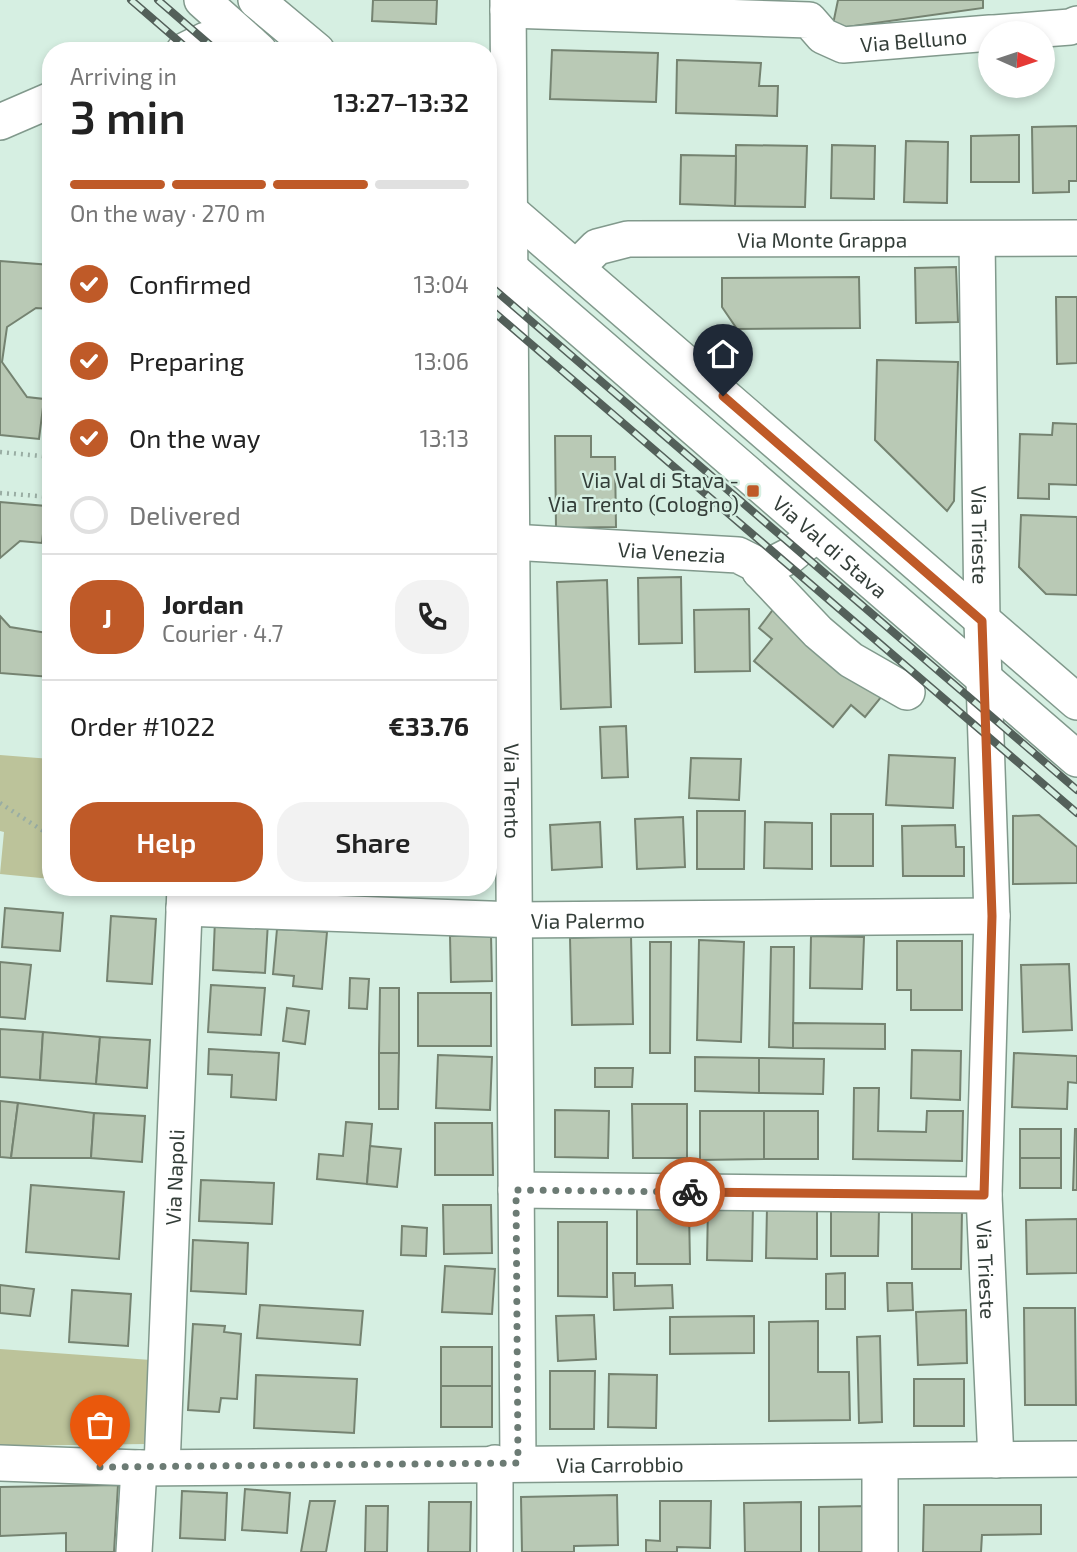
<!DOCTYPE html>
<meta charset="utf-8">
<style>
:root{--surface:#fff;--page:#f2f2f2;--text:#222;--muted:#767676;--line:#e0e0e0;--accent:#bf5a28}
body{margin:0;font-family:"Exo 2",sans-serif;background:var(--page);color:var(--text);height:100vh;display:flex;flex-direction:column;font-size:26px;white-space:nowrap}
*{box-sizing:border-box;margin:0}
p{font-size:23px;color:var(--muted)}
.icon{flex:none;width:38px;height:38px;fill:none;stroke:currentColor;stroke-width:2;stroke-linecap:round;stroke-linejoin:round}
.map{position:relative;flex:1;overflow:hidden}
.side{position:absolute;left:42px;top:42px;width:455px;height:854px;display:flex;flex-direction:column;background:var(--surface);border-radius:28px;box-shadow:0 4px 10px #0003}
.side>*{flex:none}
.needle{width:46px;rotate:93deg}
.fabs{position:absolute;left:978px;top:21px;display:grid;gap:14px}
.fabs a{display:grid;place-items:center;width:77px;height:77px;border-radius:50%;background:var(--surface);box-shadow:0 4px 10px #0003;font-size:35px}
.pin{position:absolute;display:grid;place-items:center;width:60px;height:60px;color:#fff;margin:-72px -30px;border-radius:50% 50% 50% 0;rotate:-45deg;box-shadow:0 0 7px #0007}
.pin .icon{rotate:45deg}
.courier{position:absolute;display:grid;place-items:center;width:70px;height:70px;margin:-35px;border:5px solid #bf5a28;border-radius:50%;background:#fff;color:#222;box-shadow:0 2px 9px #0007}
.overview em{font-style:normal;font-weight:600}
.overview div{display:flex;flex-direction:column-reverse}
.overview{display:flex;align-items:center;justify-content:space-between;height:119px;padding:0 28px}
h1{font-size:46px;font-weight:600;line-height:52px}
.bar{display:grid;grid-template-columns:repeat(4,1fr);gap:10px 7px;align-content:center;height:84px;padding:0 28px}
.bar i{height:9px;border-radius:5px;background:var(--line)}
.bar .on{background:var(--accent)}
.bar p{grid-column:span 4}
.line{display:flex;align-items:center;gap:18px;padding:0 28px;border-top:2px solid var(--line)}
.line div{flex:1}
.round{display:grid;place-items:center;flex:none;width:74px;height:74px;border-radius:28px;background:var(--page)}
ol{padding:0 28px;list-style:none}
li{display:flex;align-items:center;gap:21px;height:77px}
li p{margin-inline-start:auto}
li .icon{padding:7px;border-radius:50%;background:var(--accent);color:#fff;stroke-width:4}
li:last-child{color:var(--muted)}
li i{width:38px;height:38px;border:4px solid var(--line);border-radius:50%}
.action{display:flex;gap:14px;margin-top:auto;padding:14px 28px}
.action a{flex:1;height:80px;border-radius:28px;background:var(--accent);color:#fff;font-size:28px;font-weight:600;line-height:80px;text-align:center}
.action a+a{background:var(--page);color:var(--text)}
.map>svg:first-child{display:block}
.green{fill:#bcc39a}
.building{fill:#b9c9b5;stroke:#758371;stroke-width:2}
.lines{fill:none;stroke-linecap:round;stroke-linejoin:round}
.minor-casing{stroke:#81998c;stroke-width:38}
.path{stroke:#99ada3;stroke-width:4.5;stroke-dasharray:2 5;stroke-linecap:butt}
.minor{stroke:#fff;stroke-width:35}
.rail-casing{stroke:#53605a;stroke-width:8}
.rail{stroke:#d6efe2;stroke-width:5;stroke-dasharray:16;stroke-linecap:butt}
.done{stroke:#6c7b74;stroke-width:7;stroke-dasharray:0 12.6}
.route{stroke:#bf5a28;stroke-width:9}
.poi-dot{fill:#bf5a28;stroke:#d6efe2;stroke-width:2.5}
.labels{text-anchor:middle;dominant-baseline:central;stroke-width:5;stroke-linejoin:round;paint-order:stroke}
.street-label{font-size:21px;fill:#333d38;stroke:#d6efe2}
.poi-label{font-size:21px;fill:#333d38;stroke:#d6efe2;text-anchor:end}
</style>
<div class="map">
<svg width="1077" height="1552" viewBox="0 0 1077 1552">
<rect width="100%" height="100%" fill="#d6efe2"/>
<!-- green -->
<g class="green">
<path d="M0 755 51 759V879L0 874 4 832 0 831Z"/>
<path d="M0 1349 151 1360 145 1444 0 1446Z"/>
</g>
<!-- building -->
<g class="building">
<path d="M373 0H437L436 24 372 21Z"/>
<path d="M838 0H983V8L832 29Z"/>
<path d="M552 50 658 53 656 102 550 99Z"/>
<path d="M677 60 761 63 759 86H778L777 116 676 113Z"/>
<path d="M1077 126V181H1069V192L1033 193 1032 127Z"/>
<path d="M1019 135V182H971V136Z"/>
<path d="M906 141 948 142 947 203 904 202Z"/>
<path d="M736 145 807 146 805 207 735 206Z"/>
<path d="M832 145 875 146 874 199 831 198Z"/>
<path d="M681 155 736 156 735 206 680 204Z"/>
<path d="M0 261 51 265V309L36 308 7 327 2 362 27 397 44 399 39 439 0 435Z"/>
<path d="M956 267 958 322 916 323 915 268Z"/>
<path d="M859 277 860 328 737 329 722 307V278Z"/>
<path d="M1056 297H1077V363L1057 364Z"/>
<path d="M877 360 958 362 954 501 947 511 875 440Z"/>
<path d="M1053 423 1077 424V485L1049 484V499L1018 498 1020 434 1052 435Z"/>
<path d="M555 436H591V457H615L616 527 556 528Z"/>
<path d="M0 502 46 506 42 543 20 541 0 558Z"/>
<path d="M1021 515 1077 517V595L1046 594 1019 567Z"/>
<rect x="488" y="533" width="3" height="47"/>
<path d="M681 577 682 643 639 644 638 578Z"/>
<path d="M607 580 611 707 561 709 557 582Z"/>
<path d="M775 607 882 696 865 717 851 705 833 727 754 661 772 639 759 628Z"/>
<path d="M749 609 750 671 695 672 694 610Z"/>
<path d="M0 616 10 627 47 633 51 631V677L0 673Z"/>
<rect x="488" y="641" width="2" height="68"/>
<path d="M626 726 628 777 602 778 600 727Z"/>
<path d="M488 740H491L493 796H488Z"/>
<path d="M889 755 955 758 953 808 886 805Z"/>
<path d="M691 758 741 759 739 800 689 798Z"/>
<path d="M697 811H745L744 869H697Z"/>
<rect x="831" y="814" width="42" height="52"/>
<path d="M1039 815 1077 847V883L1013 884V816Z"/>
<path d="M683 817 685 867 637 869 635 819Z"/>
<path d="M600 822 602 867 552 870 550 825Z"/>
<path d="M765 822 812 823V869L764 868Z"/>
<path d="M955 825 956 847H964V876H903L902 826Z"/>
<path d="M5 908 63 913 60 951 2 947Z"/>
<path d="M111 916 156 919 152 984 107 981Z"/>
<path d="M215 919 268 922 265 973 213 970Z"/>
<path d="M277 929 327 932 322 989 293 986 294 976 273 974Z"/>
<path d="M491 935 492 981 451 982 450 936Z"/>
<path d="M631 936 633 1024 572 1025 570 938Z"/>
<path d="M811 936 864 937 862 989 810 988Z"/>
<path d="M699 940 744 942 741 1042 697 1040Z"/>
<path d="M897 941H962V1010H911V990H897Z"/>
<path d="M650 942H671L670 1053H650Z"/>
<path d="M771 947H794L793 1048 769 1047Z"/>
<path d="M0 962 31 965 25 1019 0 1017Z"/>
<path d="M1069 964 1072 1030 1023 1032 1021 965Z"/>
<path d="M350 978 369 979 367 1009 349 1008Z"/>
<path d="M211 985 265 988 261 1035 208 1032Z"/>
<path d="M380 988H399V1053H379Z"/>
<rect x="418" y="993" width="73" height="53"/>
<path d="M287 1008 309 1011 305 1044 283 1041Z"/>
<path d="M793 1023 885 1024V1049L793 1048Z"/>
<path d="M0 1029 43 1032 40 1080 0 1077Z"/>
<path d="M43 1032 100 1037 96 1084 40 1080Z"/>
<path d="M100 1037 150 1040 147 1088 96 1084Z"/>
<path d="M209 1049 279 1053 276 1100 231 1097 232 1075 208 1074Z"/>
<path d="M912 1050 961 1051 960 1100 911 1098Z"/>
<path d="M379 1053H399L398 1109H379Z"/>
<path d="M1014 1053 1077 1056V1083L1068 1082 1067 1109 1012 1107Z"/>
<path d="M438 1055 492 1057 490 1110 436 1108Z"/>
<path d="M695 1057 759 1058V1093L695 1091Z"/>
<path d="M759 1058 824 1059 823 1094 759 1093Z"/>
<path d="M595 1068H633L632 1087H595Z"/>
<path d="M854 1088H879L878 1131 926 1132 927 1111H963L962 1161 853 1159Z"/>
<path d="M0 1101 18 1103 11 1158 0 1157Z"/>
<path d="M18 1103 94 1113 91 1158H11Z"/>
<path d="M632 1104H687V1158H633Z"/>
<path d="M555 1110 609 1111 608 1158 555 1157Z"/>
<path d="M700 1111H764V1159L700 1160Z"/>
<rect x="764" y="1111" width="54" height="48"/>
<path d="M94 1113 145 1116 142 1162 91 1158Z"/>
<path d="M346 1122 372 1124 367 1184 317 1179 319 1154 343 1156Z"/>
<path d="M435 1123H492L493 1175H435Z"/>
<rect x="1020" y="1129" width="41" height="29"/>
<path d="M1075 1129H1077V1190H1073Z"/>
<path d="M370 1146 401 1149 397 1187 367 1184Z"/>
<rect x="1020" y="1158" width="41" height="30"/>
<path d="M201 1180 274 1183 272 1224 199 1221Z"/>
<path d="M31 1185 124 1192 119 1259 26 1252Z"/>
<path d="M708 1204H753L752 1261 707 1260Z"/>
<path d="M443 1205H491L492 1253 444 1254Z"/>
<path d="M767 1207H817V1259L766 1258Z"/>
<path d="M637 1209 689 1210 690 1264H637Z"/>
<path d="M831 1209H879L878 1256H831Z"/>
<path d="M912 1210H962L961 1269H912Z"/>
<path d="M1077 1219V1273L1027 1274 1026 1220Z"/>
<path d="M558 1222H607V1297L558 1296Z"/>
<path d="M402 1226 427 1228 426 1256 401 1255Z"/>
<path d="M193 1240 248 1243 246 1294 191 1291Z"/>
<path d="M445 1266 495 1269 492 1314 442 1312Z"/>
<path d="M613 1273H635V1286L672 1285 673 1308 614 1310Z"/>
<path d="M845 1273V1309H826V1274Z"/>
<path d="M887 1283H912L913 1310 888 1311Z"/>
<path d="M0 1285 34 1289 30 1316 0 1313Z"/>
<path d="M72 1290 131 1294 128 1346 69 1342Z"/>
<path d="M260 1305 363 1311 360 1345 257 1338Z"/>
<path d="M1024 1308H1075L1076 1405H1025Z"/>
<path d="M966 1310 967 1363 918 1365 916 1312Z"/>
<path d="M594 1315 596 1359 558 1361 556 1316Z"/>
<path d="M754 1316V1353L670 1354V1317Z"/>
<path d="M818 1321V1372H849L850 1420 769 1421V1322Z"/>
<path d="M193 1324 225 1326 224 1332 241 1334 237 1399 221 1398 219 1412 188 1410Z"/>
<path d="M880 1336 882 1422 859 1423 857 1337Z"/>
<rect x="441" y="1347" width="51" height="39"/>
<path d="M550 1371H595L594 1429H550Z"/>
<path d="M609 1374 657 1375 656 1428 608 1427Z"/>
<path d="M256 1375 357 1379 354 1433 254 1428Z"/>
<rect x="914" y="1379" width="50" height="47"/>
<rect x="441" y="1386" width="51" height="41"/>
<path d="M118 1485 114 1552H66V1533L0 1536V1487Z"/>
<path d="M245 1489 290 1493 287 1533 242 1530Z"/>
<path d="M182 1491 227 1493 225 1540 180 1538Z"/>
<path d="M617 1495 618 1545 574 1546V1552H522L521 1497Z"/>
<path d="M310 1501H335L326 1552H301Z"/>
<path d="M660 1501H711L710 1548 677 1547V1552H646V1540L660 1541Z"/>
<path d="M429 1502H471L470 1552H428Z"/>
<path d="M801 1502V1552H745L744 1503Z"/>
<path d="M924 1505H1041V1534L982 1535 981 1552H923Z"/>
<path d="M366 1506H388L387 1552H365Z"/>
<path d="M867 1506V1552H819V1507Z"/>
</g>
<g class="lines">
<defs>
<g id="minor">
<path d="M202 0 259 51"/>
<path d="M256 0 317 51"/>
<path id="s1" d="M508 0 518 1463"/>
<path id="s2" d="M508 10 809 20 823 36 843 45 990 33"/>
<path d="M994 33 1070 27 1077 24"/>
<path d="M184 51 206 40 250 43"/>
<path d="M0 122 51 100"/>
<path d="M496 199 1077 702"/>
<path id="s3" d="M977 239 982 621 992 916 984 1195 996 1460"/>
<path id="s4" d="M496 256 1077 759"/>
<path id="s5" d="M576 268 597 247 628 239 1077 238"/>
<path id="s6" d="M511 542 738 555 756 564 760 571 791 555 815 535"/>
<path d="M760 571 818 632 851 660 907 692"/>
<path id="s7" d="M184 908 514 920 992 916"/>
<path d="M516 1190 984 1195"/>
<path d="M880 1462V1552"/>
<path id="s8" d="M0 1463 139 1468 1077 1459"/>
<path id="s9" d="M162 1467 185 887"/>
<path d="M134 1552 139 1468"/>
<path d="M495 1552V1463"/>
</g>
</defs>
<!-- minor casing -->
<use href="#minor" class="minor-casing"/>
<!-- path -->
<g class="path">
<path d="M0 452 51 457"/>
<path d="M0 493 51 497"/>
<path d="M0 803 51 836"/>
</g>
<!-- minor -->
<use href="#minor" class="minor"/>
<defs>
<g id="rail">
<path d="M131 0 190 51"/>
<path d="M158 0 217 51"/>
<path d="M488 284 1077 790"/>
<path d="M488 307 1077 813"/>
</g>
</defs>
<!-- rail casing -->
<use href="#rail" class="rail-casing"/>
<!-- rail -->
<use href="#rail" class="rail"/>
</g>
<g class="lines">
<!-- done -->
<path class="done" d="M100 1467 518 1463 516 1190 690 1192"/>
<!-- route -->
<path class="route" d="M690 1192 984 1195 992 916 982 621 723 396"/>
</g>
<!-- markers -->
<rect class="poi-dot" x="746" y="484" width="14" height="14" rx="3.5"/>
<g class="labels">
<!-- street labels -->
<g class="street-label">
<text stroke="none"><textPath href="#s2" startOffset="415">Via Belluno</textPath></text>
<text stroke="none"><textPath href="#s5" startOffset="256">Via Monte Grappa</textPath></text>
<text stroke="none"><textPath href="#s3" startOffset="296">Via Trieste</textPath></text>
<text stroke="none"><textPath href="#s4" startOffset="443">Via Val di Stava</textPath></text>
<text stroke="none"><textPath href="#s6" startOffset="161">Via Venezia</textPath></text>
<text stroke="none"><textPath href="#s1" startOffset="791">Via Trento</textPath></text>
<text stroke="none"><textPath href="#s7" startOffset="404">Via Palermo</textPath></text>
<text stroke="none"><textPath href="#s9" startOffset="290">Via Napoli</textPath></text>
<text stroke="none"><textPath href="#s3" startOffset="1031">Via Trieste</textPath></text>
<text stroke="none"><textPath href="#s8" startOffset="620">Via Carrobbio</textPath></text>
</g>
<!-- poi labels -->
<g class="poi-label">
<text x="739" y="479">Via Val di Stava -<tspan x="739" dy="24">Via Trento (Cologno)</tspan></text>
</g>
</g>
</svg>
<div class="fabs">
<a><svg class="needle" viewBox="-14 -14 28 28"><path d="M0-13l5 13h-10z" fill="#e53935"/><path d="M0 13l5-13h-10z" fill="#767676"/></svg></a>
</div>
<div class="pin" style="left:100px;top:1467px;background:#ea580c"><svg class="icon" aria-label="bag" viewBox="0 0 24 24"><path d="M5 8h14l-1 12H6zM9 8a3 3 0 0 1 6 0"/></svg></div>
<div class="pin" style="left:723px;top:396px;background:#1f2937"><svg class="icon" aria-label="home" viewBox="0 0 24 24"><path d="M3 11l9-7 9 7M6 9v11h12V9"/></svg></div>
<div class="courier" style="left:690px;top:1192px"><svg class="icon" aria-label="bike" viewBox="0 0 24 24"><circle cx="6" cy="16" r="4"/><circle cx="18" cy="16" r="4"/><path d="M6 16l4-8h5l3 8M10 8l3 8H6M13 5h3"/></svg></div>
<section class="side">
<div class="overview"><div><h1>3 min</h1><p>Arriving in</p></div><em>13:27–13:32</em></div>
<div class="bar"><i class="on"></i><i class="on"></i><i class="on"></i><i></i><p>On the way · 270 m</p></div>
<ol>
<li><svg class="icon" aria-label="check" viewBox="0 0 24 24"><path d="M5 12l5 5 9-10"/></svg>Confirmed<p>13:04</p></li>
<li><svg class="icon" aria-label="check" viewBox="0 0 24 24"><path d="M5 12l5 5 9-10"/></svg>Preparing<p>13:06</p></li>
<li><svg class="icon" aria-label="check" viewBox="0 0 24 24"><path d="M5 12l5 5 9-10"/></svg>On the way<p>13:13</p></li>
<li><i></i>Delivered</li>
</ol>
<div class="line" style="height:126px"><b class="round" style="background:var(--accent);color:#fff">J</b><div><b>Jordan</b><p>Courier · 4.7</p></div><a class="round"><svg class="icon" aria-label="phone" viewBox="0 0 24 24"><path d="M5 4h4l2 5-3 2q2 4 5 5l2-3 5 2v4C11 20 4 13 5 4z"/></svg></a></div>
<div class="line" style="height:91px"><div>Order #1022</div><b>€33.76</b></div>
<div class="action"><a>Help</a><a>Share</a></div>
</section>
</div>
